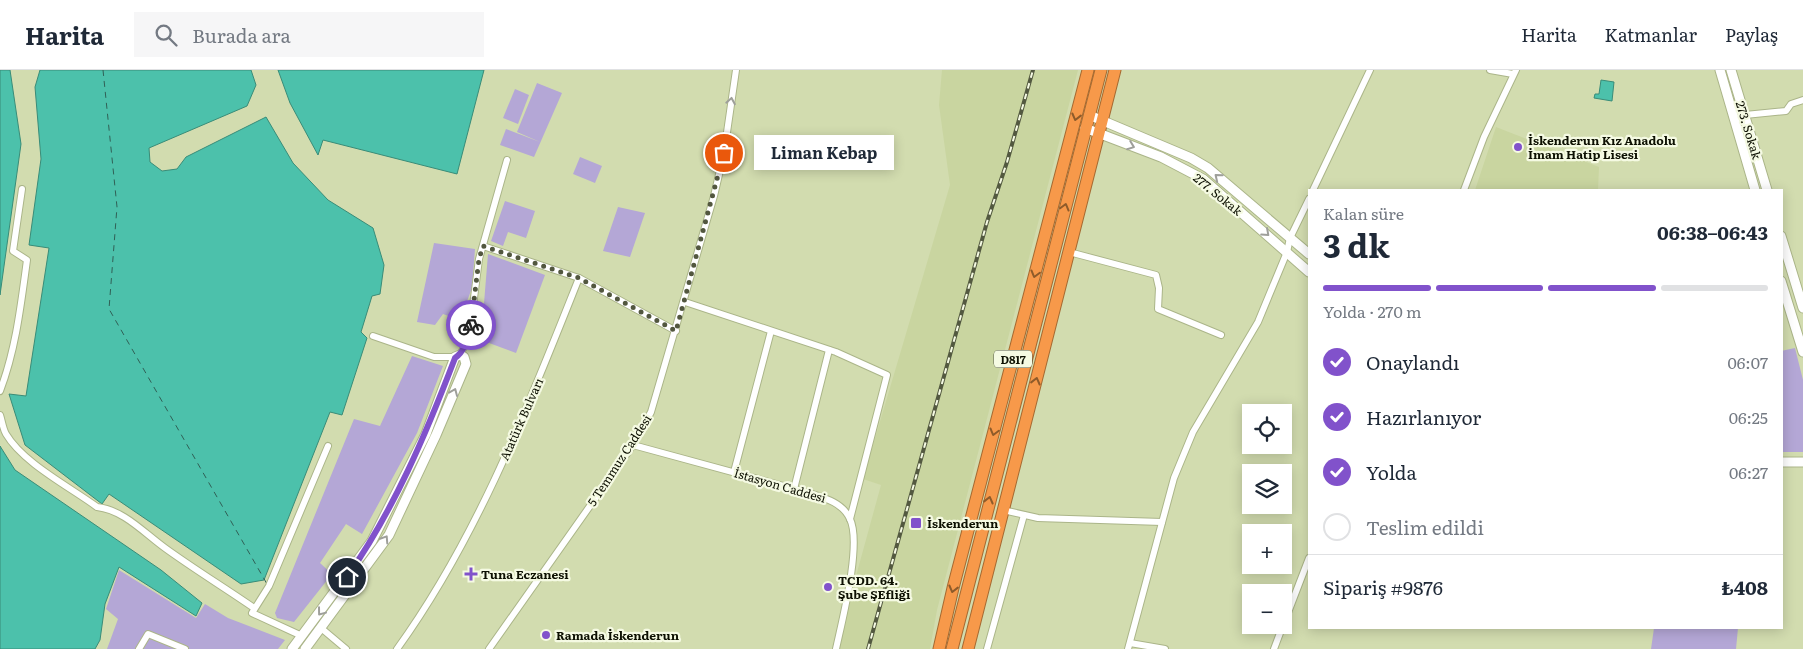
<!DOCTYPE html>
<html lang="tr">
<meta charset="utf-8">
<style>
:root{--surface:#fff;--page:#f6f6f7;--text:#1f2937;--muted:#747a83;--line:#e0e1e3;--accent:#8152cb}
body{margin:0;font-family:Literata,serif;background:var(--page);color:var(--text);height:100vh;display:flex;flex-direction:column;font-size:19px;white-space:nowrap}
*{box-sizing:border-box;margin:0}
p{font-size:16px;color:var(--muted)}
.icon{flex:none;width:28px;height:28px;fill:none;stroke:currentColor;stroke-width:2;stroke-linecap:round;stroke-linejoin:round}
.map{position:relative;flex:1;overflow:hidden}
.side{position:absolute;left:1308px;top:119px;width:475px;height:440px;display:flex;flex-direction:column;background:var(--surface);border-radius:0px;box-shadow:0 2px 12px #0003}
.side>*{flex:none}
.fabs{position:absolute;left:1242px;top:334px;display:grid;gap:10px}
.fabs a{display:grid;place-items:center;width:50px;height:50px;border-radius:0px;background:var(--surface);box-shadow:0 2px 12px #0003;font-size:25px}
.pin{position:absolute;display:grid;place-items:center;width:42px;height:42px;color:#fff;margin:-21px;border:2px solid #fff;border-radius:50%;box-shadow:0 1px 5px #0007}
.courier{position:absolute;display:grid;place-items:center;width:50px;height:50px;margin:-25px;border:4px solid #8152cb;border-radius:50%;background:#fff;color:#222;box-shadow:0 1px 6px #0007}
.bubble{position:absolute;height:35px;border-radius:0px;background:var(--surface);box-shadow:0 2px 12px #0003;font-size:16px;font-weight:700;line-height:35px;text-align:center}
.headline em{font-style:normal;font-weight:700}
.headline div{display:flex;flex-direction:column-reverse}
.headline{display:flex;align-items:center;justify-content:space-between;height:85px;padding:0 15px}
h1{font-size:32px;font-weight:700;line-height:38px}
.bar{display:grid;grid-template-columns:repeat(4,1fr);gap:8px 5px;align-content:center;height:60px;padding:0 15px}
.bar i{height:6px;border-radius:4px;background:var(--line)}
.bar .selected{background:var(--accent)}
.bar p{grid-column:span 4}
.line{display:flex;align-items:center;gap:12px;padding:0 15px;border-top:1px solid var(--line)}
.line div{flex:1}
ol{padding:0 15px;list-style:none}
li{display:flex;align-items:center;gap:15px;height:55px}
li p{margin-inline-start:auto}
li .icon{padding:5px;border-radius:50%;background:var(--accent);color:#fff;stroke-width:4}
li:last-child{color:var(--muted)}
li i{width:28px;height:28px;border:2px solid var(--line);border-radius:50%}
header{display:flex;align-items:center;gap:30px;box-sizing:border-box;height:70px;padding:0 25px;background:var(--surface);border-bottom:1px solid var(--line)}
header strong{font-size:24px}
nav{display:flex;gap:28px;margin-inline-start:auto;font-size:18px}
.search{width:350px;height:45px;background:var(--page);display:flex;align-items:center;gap:12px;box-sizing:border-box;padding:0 18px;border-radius:0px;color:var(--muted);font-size:19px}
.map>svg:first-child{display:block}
.built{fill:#c9d5a0}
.green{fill:#b4a7d6}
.water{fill:#4cc1ab;stroke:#398c78}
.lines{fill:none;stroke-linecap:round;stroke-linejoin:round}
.ferry{stroke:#306056;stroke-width:1;stroke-dasharray:6 5;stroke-linecap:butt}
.street-casing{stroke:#abb589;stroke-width:8}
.secondary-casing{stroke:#abb589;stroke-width:11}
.highway-casing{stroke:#a56931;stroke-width:13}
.street{stroke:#fff;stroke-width:6}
.secondary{stroke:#fff;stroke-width:9}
.highway{stroke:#f7994a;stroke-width:11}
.rail-casing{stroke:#535940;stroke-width:4}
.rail{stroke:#f5fae3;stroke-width:2;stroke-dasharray:5.5;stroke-linecap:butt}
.oneway{stroke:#9e9f9a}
.oneway2{stroke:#8e5b2a}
.done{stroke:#52573f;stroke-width:5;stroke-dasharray:0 9}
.route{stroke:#8152cb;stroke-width:6}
.poi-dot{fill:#8152cb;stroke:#f5fae3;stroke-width:2}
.labels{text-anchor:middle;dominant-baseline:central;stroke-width:4.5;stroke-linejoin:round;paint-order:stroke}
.shield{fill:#f5fae3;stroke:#535646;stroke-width:1}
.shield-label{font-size:11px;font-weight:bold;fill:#0d1002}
.street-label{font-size:12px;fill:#0d1002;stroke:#f5fae3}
.poi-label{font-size:12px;font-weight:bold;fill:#0d1002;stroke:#f5fae3;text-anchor:start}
</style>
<header>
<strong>Harita</strong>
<div class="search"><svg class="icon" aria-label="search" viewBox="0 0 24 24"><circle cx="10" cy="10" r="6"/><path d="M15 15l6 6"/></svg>Burada ara</div>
<nav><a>Harita</a><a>Katmanlar</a><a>Paylaş</a></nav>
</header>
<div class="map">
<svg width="1803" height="579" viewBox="0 0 1803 579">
<rect width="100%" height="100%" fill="#d2dcaf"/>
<!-- built -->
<g class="built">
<path d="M942 0H1078L937 540 930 579H836L881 415 863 409 950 115 939 35Z"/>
<path d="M1496 57 1599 97 1598 120H1475Z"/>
</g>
<!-- green -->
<g class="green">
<path d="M537 13 562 23 534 87 500 75 506 59 540 72 517 62Z"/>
<path d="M515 19 529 25 518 54 503 48Z"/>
<path d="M580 87 602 96 595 113 573 104Z"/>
<path d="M505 131 535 141 526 168 508 162 503 176 491 171Z"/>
<path d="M618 137 645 143 630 187 603 181Z"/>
<path d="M434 173 475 179 472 218 460 250 443 244 435 255 417 252Z"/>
<path d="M488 184 545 205 516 283 481 270Z"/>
<path d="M1795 278 1803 310V382H1781V281Z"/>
<path d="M412 286 443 296 417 363 362 464 346 454 320 493 332 504 294 552 277 548 275 543 354 349 380 356Z"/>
<path d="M119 500 196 548 205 534 228 548 285 570 278 579H107L118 549 106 539Z"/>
<path d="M1654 558H1738L1736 579H1651Z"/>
</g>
<!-- water -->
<g class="water">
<path d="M0 0H10L21 74 0 225Z"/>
<path d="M40 0H251L256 15 247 36 149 78 150 92 162 101 177 99 186 87 266 47 293 93 328 130 373 158 384 195 380 224 372 226 361 262 367 268 342 345 330 342 264 510 241 514 109 424 102 434 25 375 9 324 26 326 49 178 29 175 41 89 35 17Z"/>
<path d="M278 0H484L457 104 323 70 318 85 290 33Z"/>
<path d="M1601 10 1614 12 1612 31 1594 28 1595 24H1599Z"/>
<path d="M0 376 15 400 161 500 202 533 196 546 119 497 105 534 100 570 95 579H0Z"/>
</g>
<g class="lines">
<!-- ferry -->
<path class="ferry" d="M103 0 117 137 109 239 267 514"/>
<defs>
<g id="street">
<path d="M1490 0 1513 4"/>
<path d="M1745 45 1786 41 1791 34 1803 30"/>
<path d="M1313 120 1370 0"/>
<path d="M1464 120 1484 67 1516 0"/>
<path d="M483 176 579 208"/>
<path d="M1069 182 1156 205 1159 218 1158 239 1221 265"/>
<path d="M685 232 836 282 887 305 850 449"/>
<path d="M373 266 434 287H455"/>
<path d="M460 285 469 267 479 189 507 90"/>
<path d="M0 321C16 279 21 234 27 190L13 181 22 119"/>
<path d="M0 345C2 351 3 359 6 364 23 393 70 417 97 437 124 440 144 463 165 478 194 499 225 518 254 538"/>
<path d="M633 375 809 423C825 428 843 433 850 449 862 474 842 551 836 579"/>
<path d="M734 402 771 261"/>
<path d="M794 419 829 280"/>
<path d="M1003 440 1038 448 1162 452"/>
<path d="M1284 553 1309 488"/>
<path d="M321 558 346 579"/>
<path d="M302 566 252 543 269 516 328 376"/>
<path d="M1130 573 1165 579"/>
<path d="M139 579 148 564 185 579"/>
<path d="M397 579C478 467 528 336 579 208L676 261"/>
<path d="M489 579 633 375 651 342 714 126 724 83 736 0"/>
<path d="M987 579 1024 445"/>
<path d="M1128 579 1174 408 1193 362 1258 252 1287 182 1290 168 1309 129"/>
<path d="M1274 579 1283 555"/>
</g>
<g id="secondary">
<path d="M1720 0 1755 120"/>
<path d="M1731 0 1767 120"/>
<path d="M1089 45 1191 88 1208 98 1309 184"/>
<path d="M1085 58 1161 87 1203 109 1309 202"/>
<path d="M1781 166 1803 238"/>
<path d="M1781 211 1803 282"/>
<path d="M1781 392H1803"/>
<path d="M292 579 372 471 426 364 455 287 460 285 464 287 466 294 436 365 389 465 305 579"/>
</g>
<g id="highway">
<path d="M939 579 953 518 1088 0"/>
<path d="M952 579 1101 0"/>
<path d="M968 579 1115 0"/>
</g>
</defs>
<!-- street casing -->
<use href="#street" class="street-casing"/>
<!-- secondary casing -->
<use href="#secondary" class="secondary-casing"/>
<!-- highway casing -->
<use href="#highway" class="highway-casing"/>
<!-- street -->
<use href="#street" class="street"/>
<!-- secondary -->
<use href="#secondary" class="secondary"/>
<!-- highway -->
<use href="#highway" class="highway"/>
<defs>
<path id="rail" d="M868 579 987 152 1007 92 1033 0"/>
</defs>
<!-- rail casing -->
<use href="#rail" class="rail-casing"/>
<!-- rail -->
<use href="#rail" class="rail"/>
</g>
<!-- one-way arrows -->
<defs><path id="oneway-chevron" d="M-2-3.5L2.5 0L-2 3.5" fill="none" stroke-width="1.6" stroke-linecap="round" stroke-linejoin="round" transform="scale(1.25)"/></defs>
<g class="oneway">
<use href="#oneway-chevron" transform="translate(731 31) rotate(-80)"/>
<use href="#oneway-chevron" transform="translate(1131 76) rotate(21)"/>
<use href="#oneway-chevron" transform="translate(1218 107) rotate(-141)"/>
<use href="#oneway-chevron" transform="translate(1266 163) rotate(42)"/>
<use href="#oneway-chevron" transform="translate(454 322) rotate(-67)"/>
<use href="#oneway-chevron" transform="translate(385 469) rotate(-57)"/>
<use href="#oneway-chevron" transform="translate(321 542) rotate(127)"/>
</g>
<g class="oneway2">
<use href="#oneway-chevron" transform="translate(1076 47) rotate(104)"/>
<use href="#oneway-chevron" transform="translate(1065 137) rotate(-75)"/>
<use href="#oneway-chevron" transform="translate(1035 204) rotate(105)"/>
<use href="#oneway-chevron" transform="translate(1036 311) rotate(-76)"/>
<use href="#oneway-chevron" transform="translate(994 362) rotate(105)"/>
<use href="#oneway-chevron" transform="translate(989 430) rotate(-76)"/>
<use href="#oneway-chevron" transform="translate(953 519) rotate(104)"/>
</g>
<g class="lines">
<!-- done -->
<path class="done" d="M471 255 479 189 483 176 579 208 676 261 724 83"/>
<!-- route -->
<path class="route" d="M347 507C394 440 426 364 455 288 465 281 469 267 471 255"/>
</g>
<!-- markers -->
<g class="poi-dot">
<circle cx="1518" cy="77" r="5"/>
<rect x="910" y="447" width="12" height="12" rx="2.5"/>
<path d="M468.5 496.5h5v5h5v5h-5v5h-5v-5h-5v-5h5z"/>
<circle cx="828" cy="517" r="5"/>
<circle cx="546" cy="565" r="5"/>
</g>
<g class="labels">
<!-- shield labels -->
<rect class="shield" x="994" y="280.5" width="38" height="17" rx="4"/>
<g class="shield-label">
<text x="1013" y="289">D817</text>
</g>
<!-- street labels -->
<g class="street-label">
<text transform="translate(1749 60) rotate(73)">273. Sokak</text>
<text transform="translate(1218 124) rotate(39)">277. Sokak</text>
<text transform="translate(521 349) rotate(-66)">Atatürk Bulvarı</text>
<text transform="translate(619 390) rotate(-57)">5 Temmuz Caddesi</text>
<text transform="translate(780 415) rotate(16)">İstasyon Caddesi</text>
</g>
<!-- poi labels -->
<g class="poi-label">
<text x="1528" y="70">İskenderun Kız Anadolu<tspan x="1528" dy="14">İmam Hatip Lisesi</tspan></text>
<text x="927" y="453">İskenderun</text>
<text x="481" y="504">Tuna Eczanesi</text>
<text x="838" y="510">TCDD. 64.<tspan x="838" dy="14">Şube ŞEfliği</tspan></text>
<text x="556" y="565">Ramada İskenderun</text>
</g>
</g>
</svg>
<div class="fabs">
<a><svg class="icon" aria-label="locate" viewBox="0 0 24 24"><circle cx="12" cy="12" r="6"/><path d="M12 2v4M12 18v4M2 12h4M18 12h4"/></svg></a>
<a><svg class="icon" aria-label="layers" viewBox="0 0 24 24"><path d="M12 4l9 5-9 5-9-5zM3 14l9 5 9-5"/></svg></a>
<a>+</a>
<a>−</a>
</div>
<div class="pin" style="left:724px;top:83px;background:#ea580c"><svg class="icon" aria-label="bag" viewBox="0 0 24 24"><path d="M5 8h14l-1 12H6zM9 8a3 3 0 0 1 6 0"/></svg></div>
<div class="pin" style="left:347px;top:507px;background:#1f2937"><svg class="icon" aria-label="home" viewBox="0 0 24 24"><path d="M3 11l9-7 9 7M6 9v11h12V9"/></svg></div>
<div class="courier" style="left:471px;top:255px"><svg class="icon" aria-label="bike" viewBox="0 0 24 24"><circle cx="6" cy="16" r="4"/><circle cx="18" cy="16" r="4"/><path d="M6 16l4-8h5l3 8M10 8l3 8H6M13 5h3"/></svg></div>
<div class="bubble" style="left:754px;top:65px;width:140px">Liman Kebap</div>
<section class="side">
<div class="headline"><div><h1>3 dk</h1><p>Kalan süre</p></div><em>06:38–06:43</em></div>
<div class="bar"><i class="selected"></i><i class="selected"></i><i class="selected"></i><i></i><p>Yolda · 270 m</p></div>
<ol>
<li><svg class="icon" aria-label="check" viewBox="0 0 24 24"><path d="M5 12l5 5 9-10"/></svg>Onaylandı<p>06:07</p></li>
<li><svg class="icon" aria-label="check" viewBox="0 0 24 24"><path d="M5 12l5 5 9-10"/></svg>Hazırlanıyor<p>06:25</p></li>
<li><svg class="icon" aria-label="check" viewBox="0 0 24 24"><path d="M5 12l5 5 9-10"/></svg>Yolda<p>06:27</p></li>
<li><i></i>Teslim edildi</li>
</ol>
<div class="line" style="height:65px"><div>Sipariş #9876</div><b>₺408</b></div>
</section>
</div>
